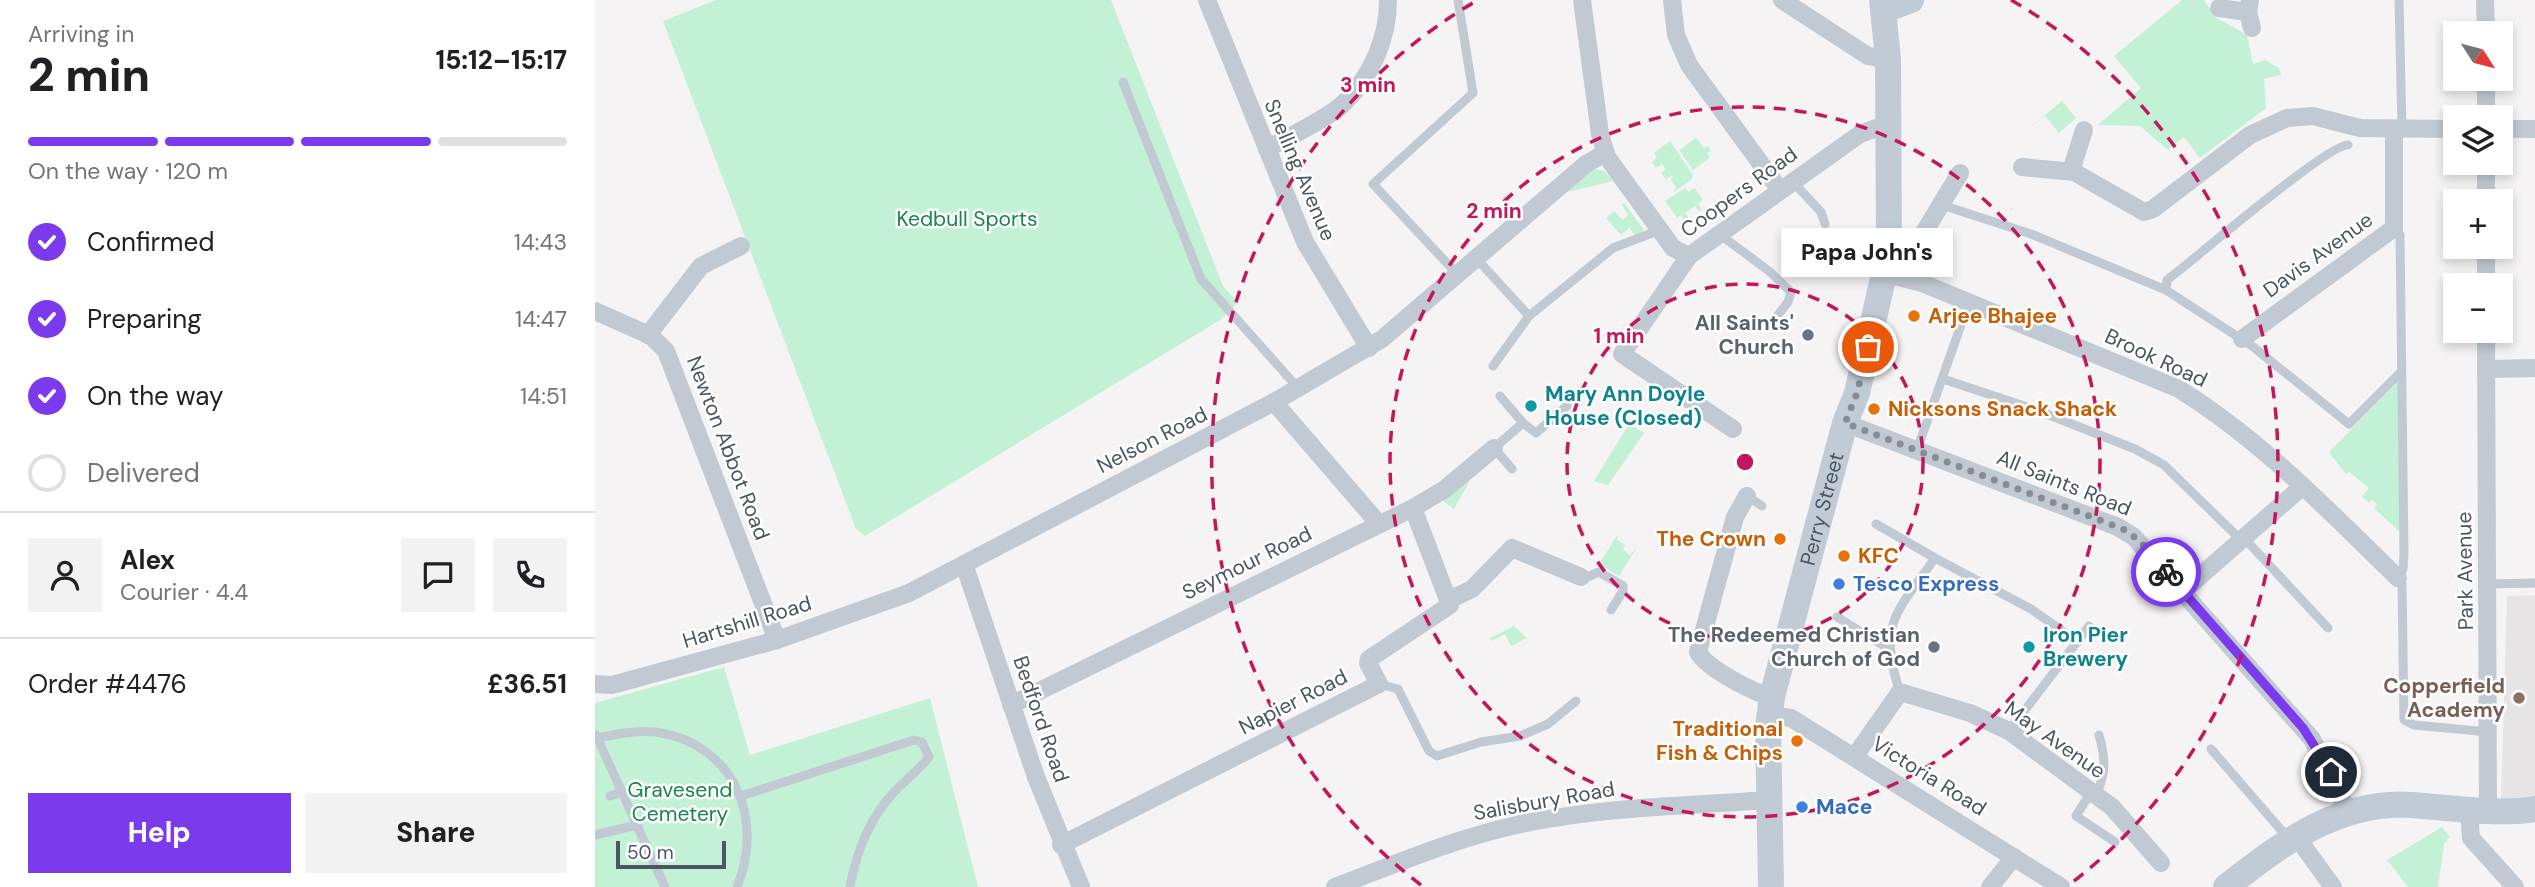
<!DOCTYPE html>
<meta charset="utf-8">
<style>
:root{--surface:#fff;--page:#f2f2f2;--text:#202124;--muted:#757577;--line:#e0e0e0;--accent:#7c3aed}
body{margin:0;font-family:"DM Sans",sans-serif;background:var(--page);color:var(--text);height:100vh;display:flex;flex-direction:column;font-size:26px;white-space:nowrap}
*{box-sizing:border-box;margin:0}
p{font-size:23px;color:var(--muted)}
.icon{flex:none;width:38px;height:38px;fill:none;stroke:currentColor;stroke-width:2;stroke-linecap:round;stroke-linejoin:round}
.map{position:relative;flex:1;overflow:hidden}
.drawer{display:flex;flex-direction:column;background:var(--surface);width:595px}
.drawer>*{flex:none}
.needle{width:46px;rotate:126deg}
.fabs{position:absolute;left:1848px;top:21px;display:grid;gap:14px}
.fabs a{display:grid;place-items:center;width:70px;height:70px;border-radius:0px;background:var(--surface);box-shadow:0 4px 10px #0003;font-size:35px}
.scale{position:absolute;left:21px;bottom:18px;width:110px;box-sizing:border-box;padding-left:7px;border:4px solid #4a5661;border-top:0;font-size:19px;line-height:24px;white-space:nowrap;color:#4a5661;-webkit-text-stroke:5px #fff;paint-order:stroke}
.pin{position:absolute;display:grid;place-items:center;width:60px;height:60px;color:#fff;margin:-30px;border:4px solid #fff;border-radius:50%;box-shadow:0 2px 7px #0007}
.courier{position:absolute;display:grid;place-items:center;width:70px;height:70px;margin:-35px;border:5px solid #7c3aed;border-radius:50%;background:#fff;color:#222;box-shadow:0 2px 9px #0007}
.bubble{position:absolute;height:49px;border-radius:0px;background:var(--surface);box-shadow:0 4px 10px #0003;font-size:23px;font-weight:800;line-height:49px;text-align:center}
.head em{font-style:normal;font-weight:800}
.head div{display:flex;flex-direction:column-reverse}
.head{display:flex;align-items:center;justify-content:space-between;height:119px;padding:0 28px}
h1{font-size:46px;font-weight:800;line-height:52px}
.bar{display:grid;grid-template-columns:repeat(4,1fr);gap:10px 7px;align-content:center;height:84px;padding:0 28px}
.bar i{height:9px;border-radius:5px;background:var(--line)}
.bar .on{background:var(--accent)}
.bar p{grid-column:span 4}
.line{display:flex;align-items:center;gap:18px;padding:0 28px;border-top:2px solid var(--line)}
.line div{flex:1}
.round{display:grid;place-items:center;flex:none;width:74px;height:74px;border-radius:0px;background:var(--page)}
ol{padding:0 28px;list-style:none}
li{display:flex;align-items:center;gap:21px;height:77px}
li p{margin-inline-start:auto}
li .icon{padding:7px;border-radius:50%;background:var(--accent);color:#fff;stroke-width:4}
li:last-child{color:var(--muted)}
li i{width:38px;height:38px;border:4px solid var(--line);border-radius:50%}
.cta{display:flex;gap:14px;margin-top:auto;padding:14px 28px}
.cta a{flex:1;height:80px;border-radius:0px;background:var(--accent);color:#fff;font-size:28px;font-weight:800;line-height:80px;text-align:center}
.cta a+a{background:var(--page);color:var(--text)}
main{display:flex;flex:1;min-height:0}
.map>svg:first-child{display:block}
.education{fill:#e6e4e5}
.green{fill:#c3f1d5}
.lines{fill:none;stroke-linecap:round;stroke-linejoin:round}
.lane{stroke:#c1cad2;stroke-width:9}
.street{stroke:#c1cad2;stroke-width:18}
.secondary{stroke:#c1cbd6;stroke-width:26}
.done{stroke:#868d94;stroke-width:7;stroke-dasharray:0 12.6}
.route{stroke:#7c3aed;stroke-width:9}
.ring{fill:none;stroke:#c2185b;stroke-width:3.5;stroke-dasharray:12 9}
.food-dot{fill:#e8710a;stroke:#fff;stroke-width:2.5}
.worship-dot{fill:#6b7280;stroke:#fff;stroke-width:2.5}
.culture-dot{fill:#0f9aa8;stroke:#fff;stroke-width:2.5}
.shop-dot{fill:#3f7fe0;stroke:#fff;stroke-width:2.5}
.education-dot{fill:#8d6e63;stroke:#fff;stroke-width:2.5}
.labels{text-anchor:middle;dominant-baseline:central;stroke-width:5;stroke-linejoin:round;paint-order:stroke}
.street-label{font-size:21px;fill:#4a5661;stroke:#fff}
.park-label{font-size:21px;fill:#17864f;stroke:#fff}
.food-label{font-size:21px;font-weight:bold;fill:#c56008;stroke:#fff;text-anchor:start}
.worship-label{font-size:21px;font-weight:bold;fill:#5b616d;stroke:#fff;text-anchor:end}
.culture-label{font-size:21px;font-weight:bold;fill:#0d838f;stroke:#fff;text-anchor:start}
.shop-label{font-size:21px;font-weight:bold;fill:#366cbe;stroke:#fff;text-anchor:start}
.education-label{font-size:21px;font-weight:bold;fill:#785e54;stroke:#fff;text-anchor:end}
.centre{fill:#c2185b;stroke:#fff;stroke-width:3.5}
.ring-label{font-size:21px;text-anchor:middle;font-weight:bold;fill:#c2185b;stroke:#fff;stroke-width:5;stroke-linejoin:round;paint-order:stroke}
</style>
<main>
<section class="drawer">
<div class="head"><div><h1>2 min</h1><p>Arriving in</p></div><em>15:12–15:17</em></div>
<div class="bar"><i class="on"></i><i class="on"></i><i class="on"></i><i></i><p>On the way · 120 m</p></div>
<ol>
<li><svg class="icon" aria-label="check" viewBox="0 0 24 24"><path d="M5 12l5 5 9-10"/></svg>Confirmed<p>14:43</p></li>
<li><svg class="icon" aria-label="check" viewBox="0 0 24 24"><path d="M5 12l5 5 9-10"/></svg>Preparing<p>14:47</p></li>
<li><svg class="icon" aria-label="check" viewBox="0 0 24 24"><path d="M5 12l5 5 9-10"/></svg>On the way<p>14:51</p></li>
<li><i></i>Delivered</li>
</ol>
<div class="line" style="height:126px"><a class="round"><svg class="icon" aria-label="person" viewBox="0 0 24 24"><circle cx="12" cy="8" r="4"/><path d="M4 21q1-7 8-7t8 7"/></svg></a><div><b>Alex</b><p>Courier · 4.4</p></div><a class="round"><svg class="icon" aria-label="chat" viewBox="0 0 24 24"><path d="M4 5h16v11H9l-5 4z"/></svg></a><a class="round"><svg class="icon" aria-label="phone" viewBox="0 0 24 24"><path d="M5 4h4l2 5-3 2q2 4 5 5l2-3 5 2v4C11 20 4 13 5 4z"/></svg></a></div>
<div class="line" style="height:91px"><div>Order #4476</div><b>£36.51</b></div>
<div class="cta"><a>Help</a><a>Share</a></div>
</section>
<div class="map">
<svg width="1940" height="887" viewBox="0 0 1940 887">
<rect width="100%" height="100%" fill="#f5f3f3"/>
<!-- education -->
<path class="education" d="M1940 595V800L1906 803 1912 596Z"/>
<!-- green -->
<g class="green">
<path d="M121 0H516L628 286 643 303 625 320 270 536 261 529 68 21Z"/>
<path d="M1587 0H1609L1620 17 1652 35 1658 64 1670 60 1684 68 1686 75 1669 79 1671 108 1605 158 1589 137 1573 150 1545 126 1503 125 1546 88 1519 56Z"/>
<path d="M1467 101 1481 118 1464 133 1450 116 1433 129Z"/>
<path d="M1101 138 1109 148 1113 146 1116 150 1112 153 1115 158 1098 170 1084 150Z"/>
<path d="M1075 141 1098 175 1097 179 1079 192 1081 187 1076 180 1078 175 1071 179 1066 173 1071 170 1067 164 1061 168 1057 162 1062 158 1059 153Z"/>
<path d="M1001 169 1009 171 1019 181 972 192 971 189 994 171Z"/>
<path d="M1090 188 1093 192 1100 188 1108 200 1103 204 1107 209 1103 211 1100 206 1090 213 1094 218 1090 220 1086 215 1082 218 1070 201Z"/>
<path d="M1029 203 1049 230 1042 237 1034 228 1026 235 1011 218 1019 211 1028 220 1033 215 1027 205Z"/>
<path d="M1803 382 1805 532 1779 508 1782 504 1777 500 1774 503 1767 496 1774 488 1754 472 1751 474 1734 452Z"/>
<path d="M1034 424 1049 433 1013 485 999 481Z"/>
<path d="M872 480 874 482 859 509 847 500Z"/>
<path d="M1023 534 1022 540 1030 545 1028 550 1035 555 1042 547 1024 576 1004 564Z"/>
<path d="M919 626 932 638 916 646 910 634 896 641 895 638Z"/>
<path d="M129 667 155 755 335 698 383 887H0V703Z"/>
<path d="M1847 827 1855 837 1849 844 1843 887H1813L1792 860Z"/>
</g>
<g class="lines">
<!-- lane -->
<g class="lane">
<path d="M1804 0 1807 129"/>
<path d="M528 82 606 279 704 389"/>
<path d="M1198 182 1226 212 1230 224"/>
<path d="M1344 204 1436 234 1571 290 1657 346 1754 424 1806 372"/>
<path d="M1799 228 1805 235 1809 554 1808 569 1803 578 1807 584 1809 720 1819 725 1894 732"/>
<path d="M1124 234 1174 271 1196 292 1193 302 1183 315"/>
<path d="M881 258 934 316 1018 248 1065 230"/>
<path d="M863 275 778 184 878 93 863 0"/>
<path d="M1571 290 1572 280 1591 265C1613 247 1736 143 1753 145"/>
<path d="M898 366 934 316"/>
<path d="M1348 379 1444 411 1540 449 1569 465 1646 540"/>
<path d="M905 396 928 423"/>
<path d="M1322 450 1374 302"/>
<path d="M917 469 899 448 928 423 941 433 972 406"/>
<path d="M1152 496 1167 506"/>
<path d="M1281 524 1340 558C1302 612 1282 624 1305 692"/>
<path d="M1649 538 1733 628"/>
<path d="M1340 558 1436 609 1483 642"/>
<path d="M986 577 990 578 1004 572 1028 586V591L1016 610"/>
<path d="M1892 584 1940 583"/>
<path d="M1242 617 1294 649"/>
<path d="M784 684 803 689 834 751 842 756 886 742 925 736 953 724 981 701"/>
<path d="M1414 731 1494 626"/>
<path d="M1 735 70 887"/>
<path d="M3 738C22 734 41 730 61 732 139 743 170 819 142 887"/>
<path d="M1616 749 1693 838"/>
<path d="M1496 792 1481 816 1520 842"/>
<path d="M15 796 27 792"/>
<path d="M146 796 319 740 327 742 334 757C324 770 310 780 299 792 275 818 261 853 255 887"/>
<path d="M1501 796C1511 772 1511 760 1504 735"/>
<path d="M0 835 42 825"/>
</g>
<!-- street -->
<g class="street">
<path d="M612 0 710 242 774 348"/>
<path d="M987 0 1005 134 1012 157 1078 248 1094 256"/>
<path d="M1077 0 1081 35 1094 65 1185 190"/>
<path d="M1187 0 1273 56 1293 59"/>
<path d="M1655 0 1653 12 1657 28"/>
<path d="M1890 0 1891 33"/>
<path d="M1624 8 1653 12"/>
<path d="M1891 79V117"/>
<path d="M1906 129H1940"/>
<path d="M672 149C692 137 735 118 750 102 777 75 793 38 793 0"/>
<path d="M1427 167 1479 172 1549 212 1558 209 1655 135 1692 118 1718 116 1765 128 1860 129"/>
<path d="M1476 171 1489 130"/>
<path d="M1891 201V163"/>
<path d="M1294 252 1309 254 1319 249 1365 173"/>
<path d="M1291 274 1327 283 1584 389C1666 440 1734 511 1803 578"/>
<path d="M1891 285V247"/>
<path d="M0 311 56 336 71 351 182 640"/>
<path d="M1891 331 1893 811"/>
<path d="M53 335 106 266 146 246"/>
<path d="M1647 339 1799 228V129"/>
<path d="M1891 369 1940 368"/>
<path d="M679 402 784 524"/>
<path d="M1250 423 1523 527 1539 537 1717 739 1753 812"/>
<path d="M1138 429 1027 354 1094 256 1265 134 1284 127 1294 128"/>
<path d="M1152 496 1140 517 1103 652C1111 668 1159 693 1177 697"/>
<path d="M369 564 441 777 486 887"/>
<path d="M1588 591 1708 486"/>
<path d="M854 600 877 589 917 548 986 577"/>
<path d="M0 684 17 685 182 640 314 593 679 402 787 339 991 164 1010 153"/>
<path d="M416 705 818 508 850 489 899 448"/>
<path d="M1173 715 1196 718 1466 887"/>
<path d="M1260 756 1305 692 1375 713 1414 731 1517 807 1566 863"/>
<path d="M1874 811 1876 838 1920 887"/>
<path d="M1701 836 1738 887"/>
<path d="M466 845 784 684 773 663 774 659 855 605 818 508"/>
<path d="M740 887C798 865 856 840 917 826 1001 807 1089 806 1174 800"/>
<path d="M1395 887 1419 857"/>
</g>
<!-- secondary -->
<g class="secondary">
<path d="M1289 10 1316 0"/>
<path id="s1" d="M1176 887 1173 727 1177 697 1250 423 1262 393 1294 252 1293 59 1287 0"/>
<path d="M1631 887C1686 844 1743 800 1817 805 1858 808 1899 815 1940 809"/>
</g>
</g>
<g class="lines">
<!-- done -->
<path class="done" d="M1273 347 1262 393 1250 423 1528 529 1545 541 1571 572"/>
<!-- route -->
<path class="route" d="M1571 572 1708 728 1736 772"/>
</g>
<!-- distance rings -->
<g class="ring">
<circle cx="1150" cy="462" r="178"/>
<circle cx="1150" cy="462" r="355"/>
<path d="M826 885A533 533 0 0 1 883 0M1416 0A533 533 0 0 1 1474 885"/>
</g>
<!-- markers -->
<g class="food-dot">
<circle cx="1319" cy="316" r="7"/>
<circle cx="1279" cy="409" r="7"/>
<circle cx="1185" cy="539" r="7"/>
<circle cx="1249" cy="556" r="7"/>
<circle cx="1202" cy="741" r="7"/>
</g>
<g class="worship-dot">
<circle cx="1213" cy="335" r="7"/>
<circle cx="1339" cy="647" r="7"/>
</g>
<g class="culture-dot">
<circle cx="936" cy="406" r="7"/>
<circle cx="1434" cy="647" r="7"/>
</g>
<g class="shop-dot">
<circle cx="1244" cy="584" r="7"/>
<circle cx="1207" cy="807" r="7"/>
</g>
<circle class="education-dot" cx="1924" cy="698" r="7"/>
<g class="labels">
<!-- street labels -->
<g class="street-label">
<text transform="translate(705 170) rotate(67)">Snelling Avenue</text>
<text transform="translate(1144 192) rotate(-36)">Coopers Road</text>
<text transform="translate(1723 255) rotate(-36)">Davis Avenue</text>
<text transform="translate(1561 358) rotate(25)">Brook Road</text>
<text transform="translate(557 440) rotate(-27)">Nelson Road</text>
<text transform="translate(133 448) rotate(69)">Newton Abbot Road</text>
<text transform="translate(1469 483) rotate(22)">All Saints Road</text>
<text stroke="none"><textPath href="#s1" startOffset="385">Perry Street</textPath></text>
<text transform="translate(652 563) rotate(-26)">Seymour Road</text>
<text transform="translate(1870 571) rotate(-91)">Park Avenue</text>
<text transform="translate(152 622) rotate(-17)">Hartshill Road</text>
<text transform="translate(698 702) rotate(-27)">Napier Road</text>
<text transform="translate(446 719) rotate(71)">Bedford Road</text>
<text transform="translate(1460 740) rotate(35)">May Avenue</text>
<text transform="translate(1334 776) rotate(32)">Victoria Road</text>
<text transform="translate(949 801) rotate(-10)">Salisbury Road</text>
</g>
<!-- park labels -->
<g class="park-label">
<text x="372" y="219">Kedbull Sports</text>
<text x="85" y="790">Gravesend<tspan x="85" dy="24">Cemetery</tspan></text>
</g>
<!-- food labels -->
<g class="food-label">
<text x="1333" y="316">Arjee Bhajee</text>
<text x="1293" y="409">Nicksons Snack Shack</text>
<text x="1171" y="539" text-anchor="end">The Crown</text>
<text x="1263" y="556">KFC</text>
<text x="1188" y="729" text-anchor="end">Traditional<tspan x="1188" dy="24">Fish &amp; Chips</tspan></text>
</g>
<!-- worship labels -->
<g class="worship-label">
<text x="1199" y="323">All Saints'<tspan x="1199" dy="24">Church</tspan></text>
<text x="1325" y="635">The Redeemed Christian<tspan x="1325" dy="24">Church of God</tspan></text>
</g>
<!-- culture labels -->
<g class="culture-label">
<text x="950" y="394">Mary Ann Doyle<tspan x="950" dy="24">House (Closed)</tspan></text>
<text x="1448" y="635">Iron Pier<tspan x="1448" dy="24">Brewery</tspan></text>
</g>
<!-- shop labels -->
<g class="shop-label">
<text x="1258" y="584">Tesco Express</text>
<text x="1221" y="807">Mace</text>
</g>
<!-- education labels -->
<g class="education-label">
<text x="1910" y="686">Copperfield<tspan x="1910" dy="24">Academy</tspan></text>
</g>
</g>
<circle cx="1150" cy="462" r="10" class="centre"/>
<g class="ring-label">
<text x="773" y="92">3 min</text>
<text x="899" y="218">2 min</text>
<text x="1024" y="343">1 min</text>
</g>
</svg>
<div class="fabs">
<a><svg class="needle" viewBox="-14 -14 28 28"><path d="M0-13l5 13h-10z" fill="#e53935"/><path d="M0 13l5-13h-10z" fill="#757577"/></svg></a>
<a><svg class="icon" aria-label="layers" viewBox="0 0 24 24"><path d="M12 4l9 5-9 5-9-5zM3 14l9 5 9-5"/></svg></a>
<a>+</a>
<a>−</a>
</div>
<div class="scale">50 m</div>
<div class="pin" style="left:1273px;top:347px;background:#ea580c"><svg class="icon" aria-label="bag" viewBox="0 0 24 24"><path d="M5 8h14l-1 12H6zM9 8a3 3 0 0 1 6 0"/></svg></div>
<div class="pin" style="left:1736px;top:772px;background:#1f2937"><svg class="icon" aria-label="home" viewBox="0 0 24 24"><path d="M3 11l9-7 9 7M6 9v11h12V9"/></svg></div>
<div class="courier" style="left:1571px;top:572px"><svg class="icon" aria-label="bike" viewBox="0 0 24 24"><circle cx="6" cy="16" r="4"/><circle cx="18" cy="16" r="4"/><path d="M6 16l4-8h5l3 8M10 8l3 8H6M13 5h3"/></svg></div>
<div class="bubble" style="left:1186px;top:228px;width:172px">Papa John's</div>
</div>
</main>
